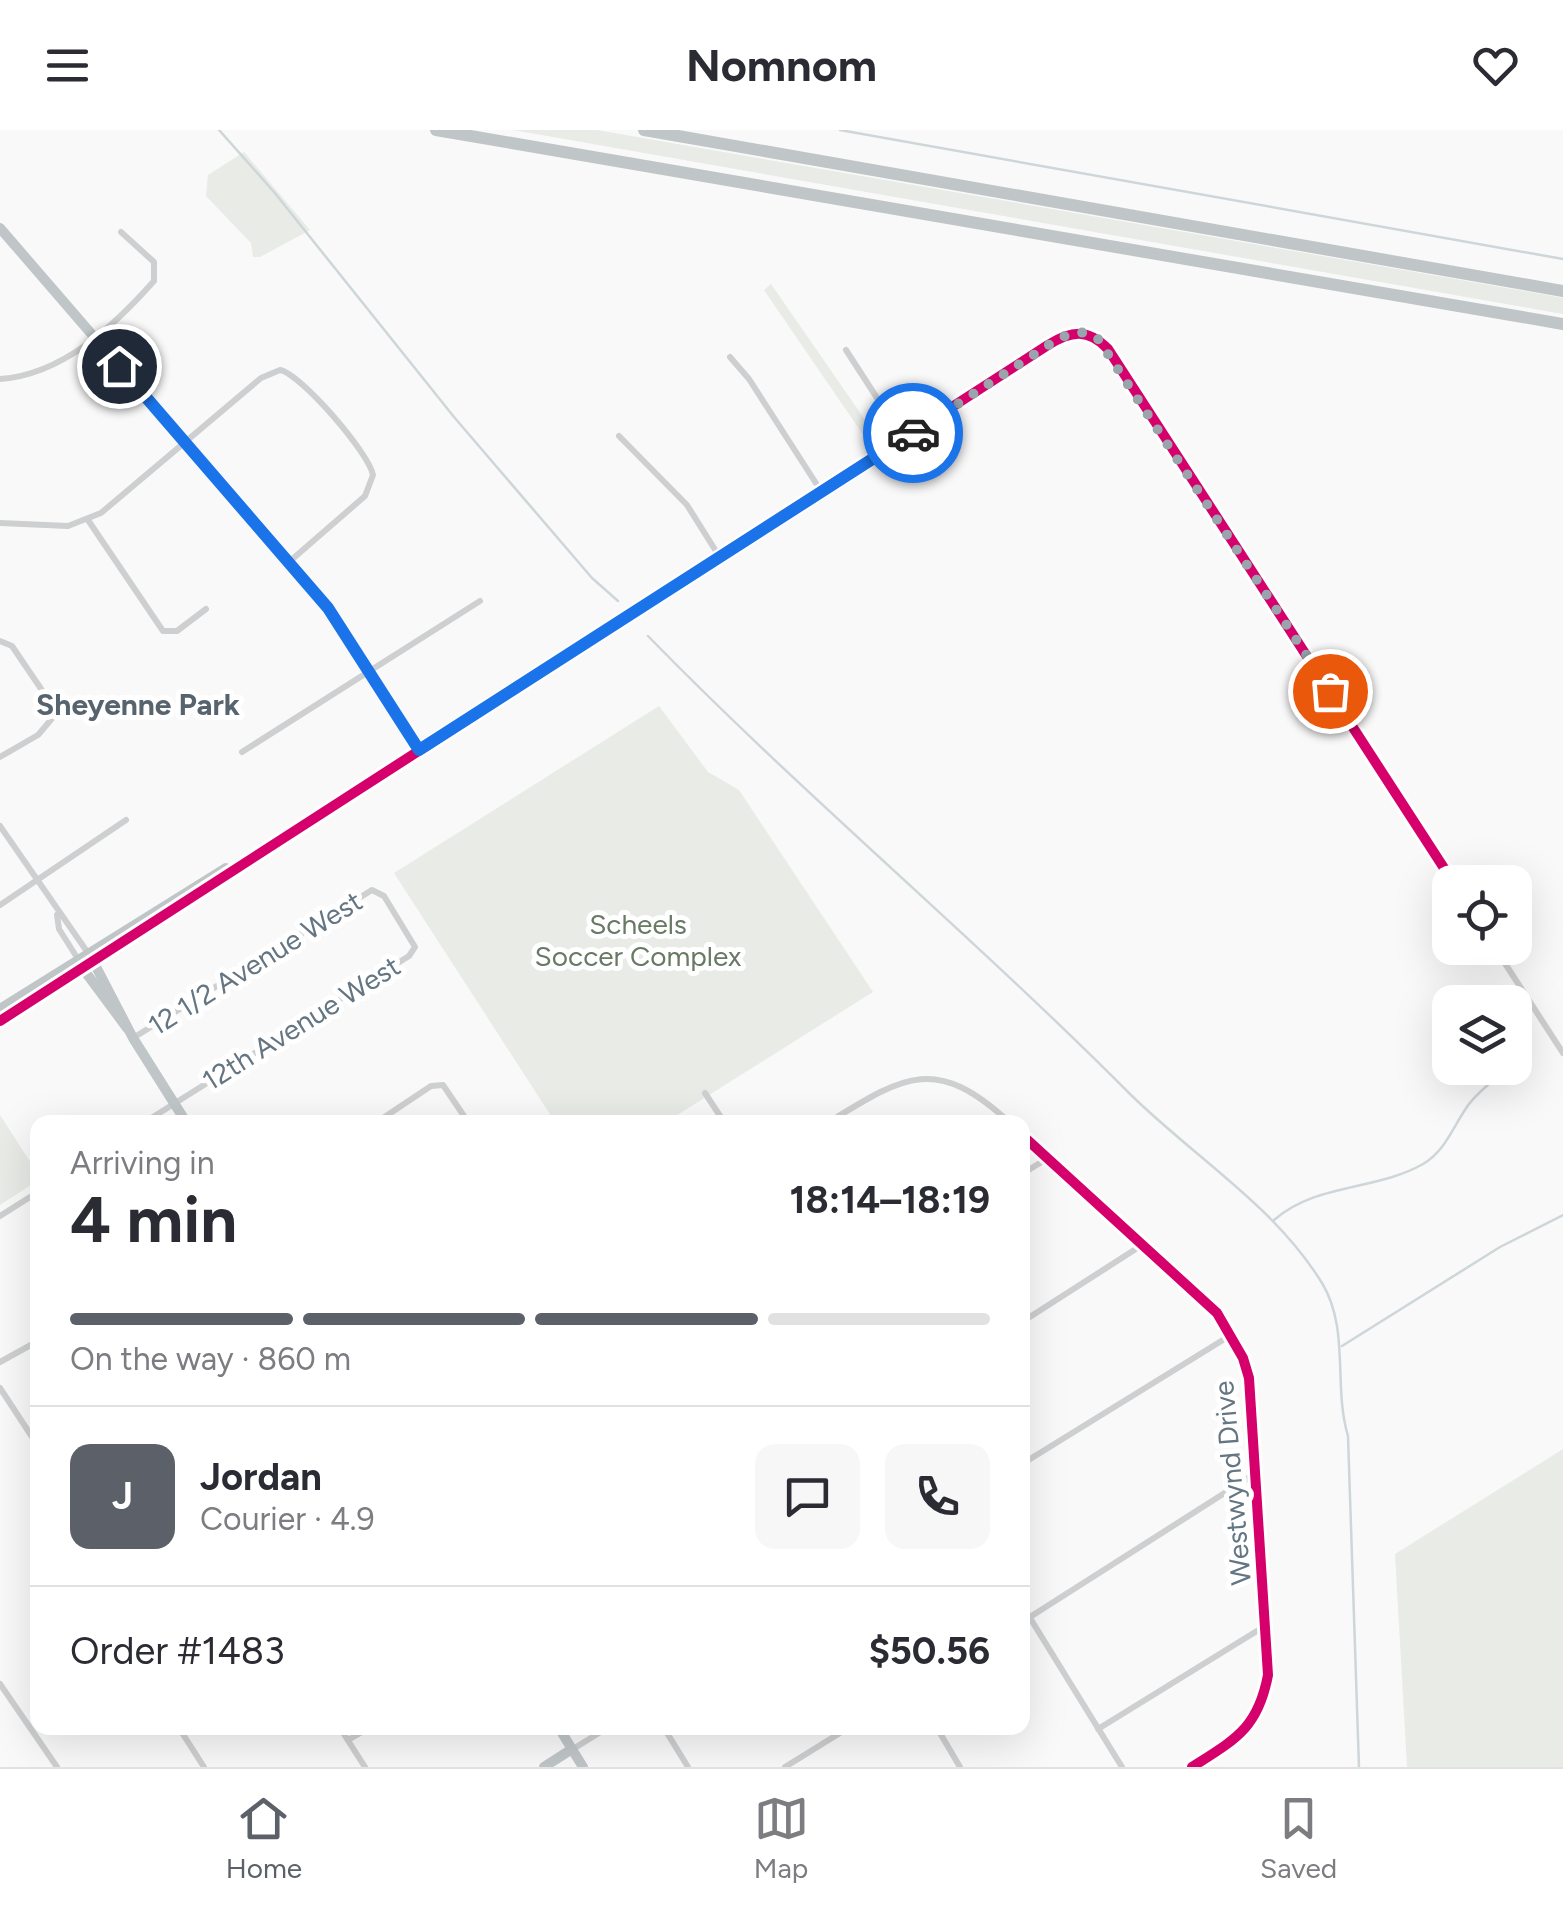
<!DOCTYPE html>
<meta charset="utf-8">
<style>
:root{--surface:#fff;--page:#f7f7f7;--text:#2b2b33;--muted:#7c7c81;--line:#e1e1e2;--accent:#5c6169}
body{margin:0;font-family:Figtree,sans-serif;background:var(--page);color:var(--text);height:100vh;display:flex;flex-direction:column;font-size:38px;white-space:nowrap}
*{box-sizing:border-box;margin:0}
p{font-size:32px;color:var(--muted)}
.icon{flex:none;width:55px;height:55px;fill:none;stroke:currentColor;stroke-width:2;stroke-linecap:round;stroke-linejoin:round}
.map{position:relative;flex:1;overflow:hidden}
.sheet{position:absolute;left:30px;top:985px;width:1000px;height:620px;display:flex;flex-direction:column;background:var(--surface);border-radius:20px;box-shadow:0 10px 40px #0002}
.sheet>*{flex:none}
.tools{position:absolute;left:1432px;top:735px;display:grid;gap:20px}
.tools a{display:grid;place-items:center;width:100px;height:100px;border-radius:20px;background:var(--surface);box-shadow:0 10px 40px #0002;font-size:50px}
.pin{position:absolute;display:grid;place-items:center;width:85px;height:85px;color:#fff;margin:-42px;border:5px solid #fff;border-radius:50%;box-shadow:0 2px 10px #0007}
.courier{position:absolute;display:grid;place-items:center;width:100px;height:100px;margin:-50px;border:8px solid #1a73e8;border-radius:50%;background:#fff;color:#222;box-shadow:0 2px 12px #0007}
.head em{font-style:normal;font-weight:700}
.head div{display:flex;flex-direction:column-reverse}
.head{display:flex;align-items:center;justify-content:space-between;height:170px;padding:0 40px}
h1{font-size:65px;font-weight:700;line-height:75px}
.bar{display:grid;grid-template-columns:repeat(4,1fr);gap:15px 10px;align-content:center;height:120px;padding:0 40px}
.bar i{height:12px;border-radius:8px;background:var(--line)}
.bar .selected{background:var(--accent)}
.bar p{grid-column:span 4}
.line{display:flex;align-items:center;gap:25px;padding:0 40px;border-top:2px solid var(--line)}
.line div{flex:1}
.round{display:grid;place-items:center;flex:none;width:105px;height:105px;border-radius:20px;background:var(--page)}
header{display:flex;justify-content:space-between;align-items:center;height:130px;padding:0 40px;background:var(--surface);font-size:45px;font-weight:700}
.dock{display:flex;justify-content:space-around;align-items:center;height:140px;border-top:2px solid var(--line);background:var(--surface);font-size:28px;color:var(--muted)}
.dock a{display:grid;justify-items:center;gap:5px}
.dock .selected{color:var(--accent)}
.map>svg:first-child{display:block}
.green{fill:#e8ebe6}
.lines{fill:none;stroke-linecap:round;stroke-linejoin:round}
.stream{stroke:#ced6d9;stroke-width:2.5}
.street{stroke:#cecfd0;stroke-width:6}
.secondary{stroke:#c0c6c8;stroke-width:10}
.highway{stroke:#c0c6c8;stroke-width:12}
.cycleway-casing{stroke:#fff;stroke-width:16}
.cycleway{stroke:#d6006c;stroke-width:10}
.done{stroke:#99a4ac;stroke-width:10;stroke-dasharray:0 18}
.route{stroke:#1a73e8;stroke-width:12}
.labels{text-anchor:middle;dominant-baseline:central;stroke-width:10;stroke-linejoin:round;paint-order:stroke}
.park-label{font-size:28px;fill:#687a64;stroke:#fff}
.street-label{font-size:28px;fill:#657683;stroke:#fff}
.neighbourhood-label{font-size:30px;font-weight:bold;fill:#57646e;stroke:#fff}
</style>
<header><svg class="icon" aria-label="menu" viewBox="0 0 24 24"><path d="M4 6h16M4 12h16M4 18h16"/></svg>Nomnom<svg class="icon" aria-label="heart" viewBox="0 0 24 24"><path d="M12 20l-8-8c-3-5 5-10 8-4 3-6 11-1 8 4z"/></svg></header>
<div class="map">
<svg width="1563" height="1637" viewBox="0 0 1563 1637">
<rect width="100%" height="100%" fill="#f9f9f9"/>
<!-- green -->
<g class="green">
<path d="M513 0H597L1524 161 1563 168V184Z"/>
<path d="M244 22 310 100 260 127H253L251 113 206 66 208 45Z"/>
<path d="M771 154 872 300 864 306 764 160Z"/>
<path d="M659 576 708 642 739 660 873 862 666 992H555L394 743Z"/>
<path d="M0 985 38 1044 37 1051 0 1075Z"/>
<path d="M1563 1319V1637H1407L1395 1424Z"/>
</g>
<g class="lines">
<!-- stream -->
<g class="stream">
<path d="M219 0 274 62 454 287 592 448 618 471"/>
<path d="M840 0 1563 129"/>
<path d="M648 506C803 665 974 807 1130 964 1195 1028 1274 1075 1322 1153 1350 1199 1333 1256 1348 1306L1359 1637"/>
<path d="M1515 931 1522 926"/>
<path d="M1274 1090C1316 1053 1376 1061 1423 1034 1446 1021 1454 994 1469 974 1481 959 1494 950 1508 938"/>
<path d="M1342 1216 1500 1117 1563 1085"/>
</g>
<!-- street -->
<g class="street">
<path d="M846 220 890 288"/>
<path d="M730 227 749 249 821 361"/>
<path d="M0 249C62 245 114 196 154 151V132L121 102"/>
<path d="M619 306 687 375 719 426"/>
<path d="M890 317 880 302 883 292 935 264 947 282"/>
<path d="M88 390 163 501H177L206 479"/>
<path d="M0 393 68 396 101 383 261 248 280 240C301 244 369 323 373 345L365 366 289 432"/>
<path d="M0 511 12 516 52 575 55 585 38 605 0 627"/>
<path d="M419 619 1048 215 1085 202 1099 209 1119 236 1453 752"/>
<path d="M242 622 480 471"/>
<path d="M0 696 88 823"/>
<path d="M0 775 126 690"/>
<path d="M57 785 59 799 78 829"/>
<path d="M1495 818 1563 923"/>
<path d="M133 908 372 760 384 766 415 817 409 826 145 992"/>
<path d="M705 963 724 992"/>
<path d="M377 992 431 956 443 955 468 992"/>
<path d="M829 992C905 945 936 925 1009 992"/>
<path d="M1022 1005 1217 1183 1243 1228 1249 1248 1268 1545C1258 1598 1236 1609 1192 1637"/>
<path d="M1022 1044 1048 1028"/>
<path d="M0 1086 38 1062"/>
<path d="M1022 1192 1142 1115"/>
<path d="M0 1232 38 1211"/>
<path d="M0 1258 38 1316"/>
<path d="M1022 1334 1231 1205"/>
<path d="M1022 1475 1122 1637"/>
<path d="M1030 1487 1256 1343"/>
<path d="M0 1554 57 1637"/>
<path d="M179 1598 204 1637"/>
<path d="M340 1598 365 1637"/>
<path d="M664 1598 688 1637"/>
<path d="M937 1598 960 1637"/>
<path d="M1098 1599 1265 1496"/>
<path d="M348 1610 369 1598"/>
<path d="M573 1619 607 1598"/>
<path d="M785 1637 848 1598"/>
</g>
<!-- secondary -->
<g class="secondary">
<path d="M0 98 328 478 419 619 0 891"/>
<path d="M92 829 133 908 186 992"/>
<path d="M81 836 127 898"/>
<path d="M0 879 226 738"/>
<path d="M559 1598 583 1637"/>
<path d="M544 1637 572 1619"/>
</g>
<!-- highway -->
<g class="highway">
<path d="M436 0 1563 194"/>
<path d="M644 0 1563 161"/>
</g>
<defs>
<g id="cycleway">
<path d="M0 891 1048 215C1071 201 1088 198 1108 219L1453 752"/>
<path d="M1022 1005 1217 1183 1243 1228 1249 1248 1268 1545C1258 1598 1236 1609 1192 1637"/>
</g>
</defs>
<!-- cycleway casing -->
<use href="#cycleway" class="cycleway-casing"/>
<!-- cycleway -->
<use href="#cycleway" class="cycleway"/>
</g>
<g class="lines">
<!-- done -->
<path class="done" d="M913 303 1061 207 1085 202 1098 209 1330 561"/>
<!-- route -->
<path class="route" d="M119 236 328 478 419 620 913 303"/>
</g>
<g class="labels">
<!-- park labels -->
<g class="park-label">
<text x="638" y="794">Scheels<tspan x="638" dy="32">Soccer Complex</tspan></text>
</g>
<!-- street labels -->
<g class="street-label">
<text transform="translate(255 833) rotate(-32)">12 1/2 Avenue West</text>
<text transform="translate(301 893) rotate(-32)">12th Avenue West</text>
<text transform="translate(1232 1353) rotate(-95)">Westwynd Drive</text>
</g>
<!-- neighbourhood labels -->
<g class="neighbourhood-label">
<text x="138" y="574">Sheyenne Park</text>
</g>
</g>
</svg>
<div class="tools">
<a><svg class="icon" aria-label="locate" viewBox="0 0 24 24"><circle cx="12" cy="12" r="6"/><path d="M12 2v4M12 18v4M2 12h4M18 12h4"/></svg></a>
<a><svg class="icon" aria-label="layers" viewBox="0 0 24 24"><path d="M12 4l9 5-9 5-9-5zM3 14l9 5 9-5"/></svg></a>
</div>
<div class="pin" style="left:1330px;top:561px;background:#ea580c"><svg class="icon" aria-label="bag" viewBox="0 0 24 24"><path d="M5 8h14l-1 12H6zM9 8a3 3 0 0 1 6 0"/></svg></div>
<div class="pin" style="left:119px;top:236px;background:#1f2937"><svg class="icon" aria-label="home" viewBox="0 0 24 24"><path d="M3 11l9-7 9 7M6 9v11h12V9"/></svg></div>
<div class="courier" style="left:913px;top:303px"><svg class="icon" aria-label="car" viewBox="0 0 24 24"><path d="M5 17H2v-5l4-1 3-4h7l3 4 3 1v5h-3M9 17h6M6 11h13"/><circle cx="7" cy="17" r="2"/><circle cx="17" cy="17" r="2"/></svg></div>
<section class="sheet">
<div class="head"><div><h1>4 min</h1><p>Arriving in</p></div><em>18:14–18:19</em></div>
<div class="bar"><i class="selected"></i><i class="selected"></i><i class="selected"></i><i></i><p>On the way · 860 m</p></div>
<div class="line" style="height:180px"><b class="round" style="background:var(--accent);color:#fff">J</b><div><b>Jordan</b><p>Courier · 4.9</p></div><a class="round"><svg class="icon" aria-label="chat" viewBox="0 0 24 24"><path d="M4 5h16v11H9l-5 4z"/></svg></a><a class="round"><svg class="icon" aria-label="phone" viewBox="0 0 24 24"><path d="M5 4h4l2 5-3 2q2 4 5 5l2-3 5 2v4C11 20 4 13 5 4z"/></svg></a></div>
<div class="line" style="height:130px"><div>Order #1483</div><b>$50.56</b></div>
</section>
</div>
<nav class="dock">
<a class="selected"><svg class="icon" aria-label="home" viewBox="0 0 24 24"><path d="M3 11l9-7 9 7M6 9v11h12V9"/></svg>Home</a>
<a><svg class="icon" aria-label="map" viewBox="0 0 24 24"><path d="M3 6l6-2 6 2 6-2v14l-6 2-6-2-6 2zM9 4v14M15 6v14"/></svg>Map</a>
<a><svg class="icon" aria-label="saved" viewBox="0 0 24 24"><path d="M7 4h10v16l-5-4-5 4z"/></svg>Saved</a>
</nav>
